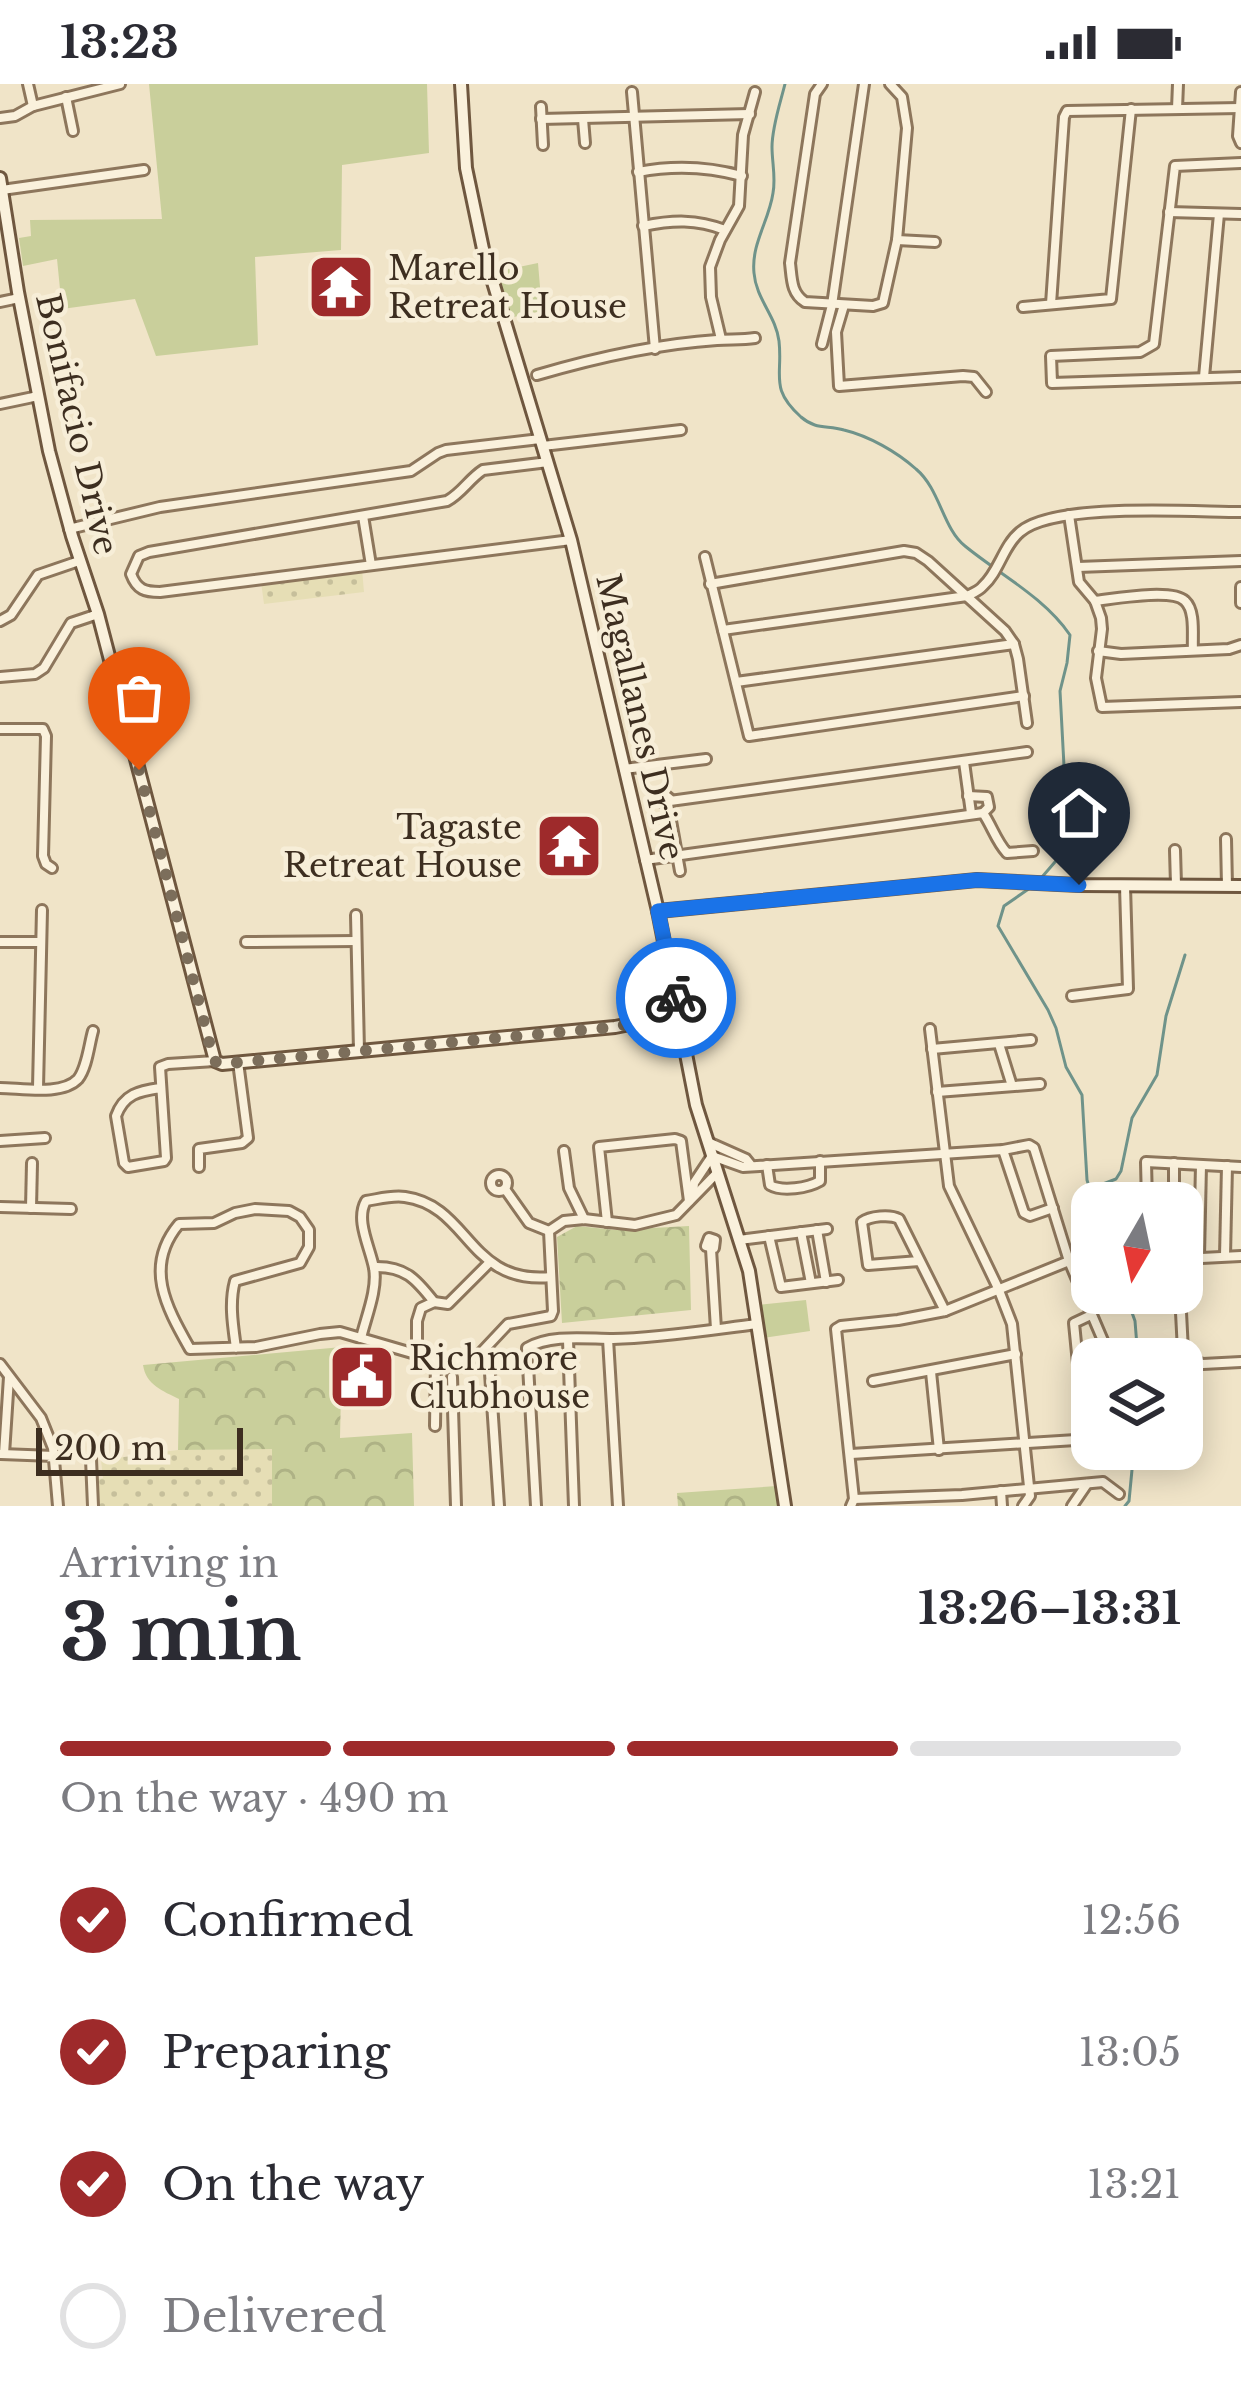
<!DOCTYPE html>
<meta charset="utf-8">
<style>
:root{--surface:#fff;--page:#f2f2f3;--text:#2b2b33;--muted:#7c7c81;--line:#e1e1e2;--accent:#9e2a2b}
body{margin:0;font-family:"Libre Baskerville",serif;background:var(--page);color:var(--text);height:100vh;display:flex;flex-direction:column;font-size:45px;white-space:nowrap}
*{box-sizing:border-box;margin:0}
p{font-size:39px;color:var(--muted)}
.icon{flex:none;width:66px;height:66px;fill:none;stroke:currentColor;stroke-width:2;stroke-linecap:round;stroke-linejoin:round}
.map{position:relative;height:1422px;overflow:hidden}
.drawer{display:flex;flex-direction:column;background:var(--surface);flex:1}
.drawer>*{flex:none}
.needle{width:78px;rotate:189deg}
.buttons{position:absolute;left:1071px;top:1098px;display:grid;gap:24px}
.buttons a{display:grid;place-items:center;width:132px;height:132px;border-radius:24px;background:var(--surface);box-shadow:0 6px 30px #0003;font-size:60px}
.scale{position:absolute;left:36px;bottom:30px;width:207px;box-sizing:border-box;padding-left:12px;border:6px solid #3d2e20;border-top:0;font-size:33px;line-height:42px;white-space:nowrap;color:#3d2e20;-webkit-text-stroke:9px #f7eed8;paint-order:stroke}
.pin{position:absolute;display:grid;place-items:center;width:102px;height:102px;color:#fff;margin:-123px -51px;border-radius:50% 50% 50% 0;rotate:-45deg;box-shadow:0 0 12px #0007}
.pin .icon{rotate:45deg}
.courier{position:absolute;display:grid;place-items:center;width:120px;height:120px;margin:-60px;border:9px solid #1a73e8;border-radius:50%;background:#fff;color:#222;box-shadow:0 3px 15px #0007}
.overview em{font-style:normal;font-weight:700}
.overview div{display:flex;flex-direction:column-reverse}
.overview{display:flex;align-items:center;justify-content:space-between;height:204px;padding:0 60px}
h1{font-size:78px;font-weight:700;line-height:90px}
.bar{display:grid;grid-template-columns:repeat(4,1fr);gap:18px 12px;align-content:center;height:144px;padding:0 60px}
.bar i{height:15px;border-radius:9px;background:var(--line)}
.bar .on{background:var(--accent)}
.bar p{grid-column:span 4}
ol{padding:0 60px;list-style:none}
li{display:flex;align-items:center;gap:36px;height:132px}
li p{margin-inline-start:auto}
li .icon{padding:12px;border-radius:50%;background:var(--accent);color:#fff;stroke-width:4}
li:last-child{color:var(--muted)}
li i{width:66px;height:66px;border:6px solid var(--line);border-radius:50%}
.status{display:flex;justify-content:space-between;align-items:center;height:84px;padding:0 60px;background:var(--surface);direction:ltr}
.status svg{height:33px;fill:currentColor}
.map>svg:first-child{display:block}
.farmland{fill:url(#farmland-dots)}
.grass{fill:#c9cf9b}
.forest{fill:url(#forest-crowns)}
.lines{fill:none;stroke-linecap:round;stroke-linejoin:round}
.stream{stroke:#6f938a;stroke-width:3}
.street-casing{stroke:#8d765c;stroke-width:14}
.secondary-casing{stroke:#6f573f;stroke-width:16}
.street{stroke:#faf1dc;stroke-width:8}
.secondary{stroke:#faf1dc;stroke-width:10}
.done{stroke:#7c6e5b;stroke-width:12;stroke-dasharray:0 21.6}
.route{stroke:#1a73e8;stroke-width:15}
.labels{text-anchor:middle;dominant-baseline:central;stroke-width:9;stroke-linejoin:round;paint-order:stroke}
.poi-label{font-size:33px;fill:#3d2e20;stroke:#f7eed8;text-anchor:start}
.street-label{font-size:33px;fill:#3d2e20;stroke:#f7eed8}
</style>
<div class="status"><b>13:23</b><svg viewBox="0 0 49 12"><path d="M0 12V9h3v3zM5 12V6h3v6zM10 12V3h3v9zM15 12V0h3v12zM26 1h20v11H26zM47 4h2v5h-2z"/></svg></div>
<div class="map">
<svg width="1241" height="1422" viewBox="0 0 1241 1422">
<defs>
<pattern id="farmland-dots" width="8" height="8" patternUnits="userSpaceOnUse" patternTransform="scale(3)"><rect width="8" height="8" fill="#e6deb5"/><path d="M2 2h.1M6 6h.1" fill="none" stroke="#c6bf9b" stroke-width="1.8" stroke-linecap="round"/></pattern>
<pattern id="forest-crowns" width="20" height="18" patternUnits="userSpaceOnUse" patternTransform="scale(3)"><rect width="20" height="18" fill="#c9cf9b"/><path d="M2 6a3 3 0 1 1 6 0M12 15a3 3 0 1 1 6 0" fill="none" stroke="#aeb285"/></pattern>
</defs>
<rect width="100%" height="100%" fill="#f0e4c8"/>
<!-- farmland -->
<g class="farmland">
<path d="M362 485 364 508 264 520 261 498Z"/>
<path d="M273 1364 272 1422H97L95 1396 103 1394 101 1376 178 1366Z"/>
</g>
<!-- grass -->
<g class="grass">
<path d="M149 0H427L429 69 342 81 341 166 255 173 258 261 156 272 135 215 62 225 57 175 23 182 19 154 31 152 30 136 162 135Z"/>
<path d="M538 179 542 227 509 234 495 188Z"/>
<path d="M806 1216 810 1247 763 1254 758 1221Z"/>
</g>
<!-- forest -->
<g class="forest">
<path d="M577 1142 616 1146 689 1142 691 1226 562 1239 557 1153Z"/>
<path d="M342 1263 340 1354 412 1349 414 1422H272V1365L178 1366 179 1315C163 1307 146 1301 143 1281Z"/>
<path d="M777 1402 780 1422H678L677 1409Z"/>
</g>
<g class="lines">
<!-- stream -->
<g class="stream">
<path d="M785 0C780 20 772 43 772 63 772 79 776 93 773 109 769 137 751 160 754 189 756 215 776 232 779 257 783 292 769 304 801 333 816 346 827 341 844 346 869 352 897 368 916 385 940 405 943 445 965 462 999 490 1044 513 1070 551L1067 579 1060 607 1064 682 1071 704 1075 741 1074 756 1042 793"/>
<path d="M1030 804 1004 822 998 842 1048 926 1056 944 1066 983 1082 1011 1087 1096 1094 1119"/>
<path d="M1090 1105 1116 1095 1121 1087 1132 1034 1157 991 1166 932 1185 871"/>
<path d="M1125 1209 1135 1237 1138 1275"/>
<path d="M1125 1422 1129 1417 1134 1365"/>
</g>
<defs>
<g id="street">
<path d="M28 0 33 22"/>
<path d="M822 0 815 10 790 179C792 195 791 209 805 218L873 222 883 219 897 156 907 44 902 13 890 0"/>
<path d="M632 8 655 265"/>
<path d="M1241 8 1238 52 1241 59"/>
<path d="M66 13 73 47"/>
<path d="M541 23 543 61"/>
<path d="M1177 25 1178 0"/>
<path d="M0 34 15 32 33 22 120 0"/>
<path d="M541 35 750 30"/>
<path d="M583 35 585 59"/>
<path d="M1241 79 1175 82 1154 260 1140 268 1051 272 1052 299 1241 293"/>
<path d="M638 88C674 81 706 82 742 92"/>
<path d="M2 106 144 86"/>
<path d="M1169 128 1241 130"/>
<path d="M643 142C673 136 696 135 725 146"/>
<path d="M897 156 935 158"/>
<path d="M0 218 19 214"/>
<path d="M1051 220 1064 33 1067 27 1240 24"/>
<path d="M844 221 836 248 839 302 963 292 974 293 986 308"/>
<path d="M1023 223 1111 215 1131 25"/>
<path d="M721 255 711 213 710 183 720 156 739 122 743 51 755 8"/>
<path d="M822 260 832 221 864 0"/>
<path d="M537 291C595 274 656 260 717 256 730 255 742 256 755 254"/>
<path d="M1204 293 1219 130"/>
<path d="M0 320 38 312"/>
<path d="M543 362 681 346"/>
<path d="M548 378 483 386C469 395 462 409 447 417L149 468 139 472 131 490C137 506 145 508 160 508L571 456"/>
<path d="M1069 431 1079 498 1095 517 1101 534 1102 545 1096 594 1102 623 1241 618"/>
<path d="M363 432 371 481"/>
<path d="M69 445 160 423 411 387 438 369 446 366 540 355"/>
<path d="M705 473 749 652 1024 612"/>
<path d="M1078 483 1241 477"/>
<path d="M710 500 904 467 916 469 928 477 1005 547 1014 560 1018 575 1027 639"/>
<path d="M1241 503V519"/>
<path d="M1095 517C1113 515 1172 504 1185 517 1196 527 1192 553 1193 566"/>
<path d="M0 537 11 531 38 491 79 477"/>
<path d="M723 546 967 512C973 509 979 507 983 502 999 488 1003 462 1020 448 1054 418 1193 428 1241 428"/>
<path d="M1098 567 1121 570 1229 565 1241 561"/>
<path d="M0 593 35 590 44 584 71 539 98 530"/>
<path d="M736 598 1014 560"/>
<path d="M0 645H43L46 652 43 772 46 780 52 784"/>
<path d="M964 678 971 729"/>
<path d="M624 685 706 675"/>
<path d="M664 710 670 715 666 721 660 716Z"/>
<path d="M968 712 987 713 989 723 983 729"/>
<path d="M670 717 1027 668"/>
<path d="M668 720 680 787"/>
<path d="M1226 755 1227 802"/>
<path d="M1175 766 1176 801"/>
<path d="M645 776 983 729C992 742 996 757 1007 769L1033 767"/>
<path d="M356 831 359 967"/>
<path d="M0 858H41"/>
<path d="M246 858 356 857"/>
<path d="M1072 912 1128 905 1125 802"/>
<path d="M930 945 949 1102 998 1204 1012 1240 1030 1412 1023 1422"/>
<path d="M999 960 1012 1002"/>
<path d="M932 965 1031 956"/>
<path d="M0 1004C21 1004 62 1012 78 995 87 984 89 961 93 947"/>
<path d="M38 1004 42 826"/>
<path d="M160 1004C139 1007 124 1010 116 1032L124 1079 128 1083 164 1077 166 1074 160 983 168 980 215 977"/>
<path d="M937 1008 1040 1000"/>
<path d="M0 1057 45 1054"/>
<path d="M710 1059 746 1075 750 1080"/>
<path d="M1003 1066 1024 1129 1030 1132 1053 1124"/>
<path d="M564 1067 569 1104 584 1135"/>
<path d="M767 1081 770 1101C782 1108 808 1104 820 1097V1077"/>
<path d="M199 1083V1065L242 1059 248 1054 238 978"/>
<circle cx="499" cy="1099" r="8"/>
<path d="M505 1105 529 1139 549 1147"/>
<path d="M693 1111 694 1099 712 1072 743 1083 1003 1066 1029 1061 1034 1064 1069 1177 1104 1259 1105 1275"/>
<path d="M1147 1119 1146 1078 1241 1083"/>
<path d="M1174 1119V1079"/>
<path d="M0 1123 71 1125"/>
<path d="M31 1124 32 1079"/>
<path d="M607 1138 599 1063 675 1055 681 1057 689 1117"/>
<path d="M817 1146 826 1198"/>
<path d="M801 1148 811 1199"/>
<path d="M769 1152 781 1203 838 1196"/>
<path d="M709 1154 715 1156 714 1164 706 1162Z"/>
<path d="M739 1156 827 1145"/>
<path d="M711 1165 716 1245"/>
<path d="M1199 1172 1201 1081"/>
<path d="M1225 1172 1227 1082"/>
<path d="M1182 1175 1241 1172"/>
<path d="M919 1177 868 1181 862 1138C870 1132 890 1130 899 1135L945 1227"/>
<path d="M374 1183C405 1182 416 1195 434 1218"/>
<path d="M1180 1209 1183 1267 1186 1275 1203 1280 1241 1278"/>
<path d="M1091 1231 1074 1239 1080 1300 1092 1301"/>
<path d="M361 1254C366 1233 378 1205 374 1184 370 1163 355 1136 366 1117 379 1115 392 1111 405 1113 470 1122 468 1201 551 1193"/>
<path d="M608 1255 618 1422"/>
<path d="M568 1256 574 1422"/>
<path d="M236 1264C233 1242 229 1219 235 1197L300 1179 309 1163V1146L300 1133 289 1127 255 1125 235 1129 214 1139 179 1140C143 1183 167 1224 190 1265L256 1263 320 1250 340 1248 436 1276 461 1277 477 1273 508 1240 551 1232 553 1227 549 1147 564 1137 584 1135 635 1141 676 1131 717 1089"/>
<path d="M417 1270V1237L421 1224 434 1218 448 1220 489 1179"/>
<path d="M0 1280 41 1334 53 1364 58 1422"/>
<path d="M931 1288 939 1366"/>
<path d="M490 1289 499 1422"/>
<path d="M452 1293 456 1422"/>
<path d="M873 1297 1016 1270"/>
<path d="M435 1342 436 1276"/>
<path d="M1 1370 54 1372"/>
<path d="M4 1370 9 1293"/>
<path d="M851 1370 1092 1355"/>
<path d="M91 1375 93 1422"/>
<path d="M1001 1407 1002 1422"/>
<path d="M854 1415 962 1411 1103 1398 1119 1410"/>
<path d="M536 1422 527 1264C551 1250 586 1255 613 1255 660 1254 709 1246 757 1240"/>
<path d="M851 1422 854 1415 836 1245 841 1242 898 1236 945 1227 1069 1177"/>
<path d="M1072 1422 1087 1400"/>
</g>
<g id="secondary">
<path d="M461 0 466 84 483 165 571 456 658 827 696 1021 749 1187 785 1422"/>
<path d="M0 94 18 208 49 367 72 452 98 530 215 977 222 980 615 943 680 930"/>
<path d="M658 827 977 796 1079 801 1241 802"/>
</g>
</defs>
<!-- street casing -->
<use href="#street" class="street-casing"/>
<!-- secondary casing -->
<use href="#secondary" class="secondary-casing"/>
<!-- street -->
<use href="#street" class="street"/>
<!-- secondary -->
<use href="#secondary" class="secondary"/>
</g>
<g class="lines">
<!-- done -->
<path class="done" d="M139 686 214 977 222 980 615 943 680 929 676 914"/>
<!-- route -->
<path class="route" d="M676 914 658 827 977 796 1079 801"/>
</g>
<!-- icons -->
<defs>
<symbol id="temple-square" viewBox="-11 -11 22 22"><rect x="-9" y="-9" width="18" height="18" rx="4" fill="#9e2a2b" stroke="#f7eed8"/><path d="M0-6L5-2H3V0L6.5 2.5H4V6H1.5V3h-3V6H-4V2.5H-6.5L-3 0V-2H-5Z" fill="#fff"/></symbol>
<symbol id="civic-square" viewBox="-11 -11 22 22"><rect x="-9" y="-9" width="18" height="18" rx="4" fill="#9e2a2b" stroke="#f7eed8"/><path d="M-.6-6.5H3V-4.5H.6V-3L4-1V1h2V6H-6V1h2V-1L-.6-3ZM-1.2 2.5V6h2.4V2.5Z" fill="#fff"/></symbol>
</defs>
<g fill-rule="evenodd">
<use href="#temple-square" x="303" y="165" width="76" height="76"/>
<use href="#temple-square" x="531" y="724" width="76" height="76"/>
<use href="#civic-square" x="324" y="1255" width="76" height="76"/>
</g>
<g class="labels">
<!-- poi labels -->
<g class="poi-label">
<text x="388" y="184">Marello<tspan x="388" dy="38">Retreat House</tspan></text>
<text x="522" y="743" text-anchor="end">Tagaste<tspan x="522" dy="38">Retreat House</tspan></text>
<text x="409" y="1274">Richmore<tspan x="409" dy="38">Clubhouse</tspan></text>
</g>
<!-- street labels -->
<g class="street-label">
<text transform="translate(77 340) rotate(77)">Bonifacio Drive</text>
<text transform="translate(640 633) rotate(77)">Magallanes Drive</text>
</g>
</g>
</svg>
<div class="buttons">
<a><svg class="needle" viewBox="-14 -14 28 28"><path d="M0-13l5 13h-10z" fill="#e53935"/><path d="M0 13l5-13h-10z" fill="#7c7c81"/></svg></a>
<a><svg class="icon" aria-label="layers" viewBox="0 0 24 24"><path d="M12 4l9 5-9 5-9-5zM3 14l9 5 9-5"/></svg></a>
</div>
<div class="scale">200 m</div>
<div class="pin" style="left:139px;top:686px;background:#ea580c"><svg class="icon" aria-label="bag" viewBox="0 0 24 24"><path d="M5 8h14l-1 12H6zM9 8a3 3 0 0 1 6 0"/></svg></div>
<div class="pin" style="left:1079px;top:801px;background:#1f2937"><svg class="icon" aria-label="home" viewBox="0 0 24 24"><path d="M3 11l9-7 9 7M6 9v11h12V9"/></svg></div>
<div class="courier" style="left:676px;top:914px"><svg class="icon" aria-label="bike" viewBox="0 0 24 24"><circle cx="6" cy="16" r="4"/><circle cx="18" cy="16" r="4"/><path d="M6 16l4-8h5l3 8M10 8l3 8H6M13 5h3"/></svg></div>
</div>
<section class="drawer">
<div class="overview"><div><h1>3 min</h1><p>Arriving in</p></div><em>13:26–13:31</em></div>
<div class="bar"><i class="on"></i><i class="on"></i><i class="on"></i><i></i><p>On the way · 490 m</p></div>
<ol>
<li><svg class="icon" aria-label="check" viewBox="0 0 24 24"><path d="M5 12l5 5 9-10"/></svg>Confirmed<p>12:56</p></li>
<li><svg class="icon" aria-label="check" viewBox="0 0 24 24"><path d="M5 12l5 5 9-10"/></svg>Preparing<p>13:05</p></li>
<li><svg class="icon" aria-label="check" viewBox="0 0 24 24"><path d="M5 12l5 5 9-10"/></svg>On the way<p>13:21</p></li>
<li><i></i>Delivered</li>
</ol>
</section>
